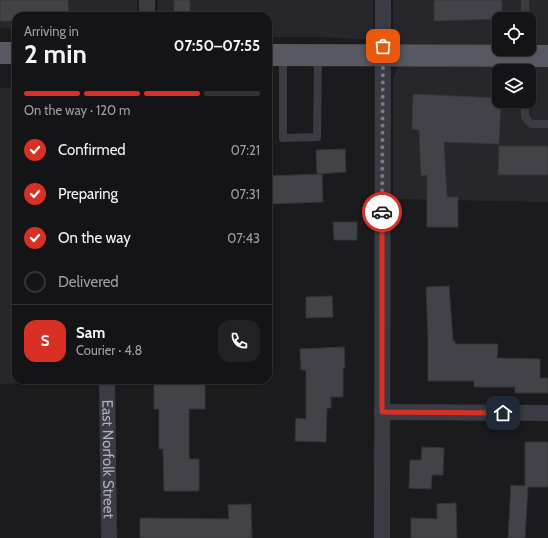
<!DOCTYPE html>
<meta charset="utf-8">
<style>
:root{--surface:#141416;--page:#212123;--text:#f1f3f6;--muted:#9d9ea1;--line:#333335;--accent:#d93025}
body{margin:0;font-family:Cabin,sans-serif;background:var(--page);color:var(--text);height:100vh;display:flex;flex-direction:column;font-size:15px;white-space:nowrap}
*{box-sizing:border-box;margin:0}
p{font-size:13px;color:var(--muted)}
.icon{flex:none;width:22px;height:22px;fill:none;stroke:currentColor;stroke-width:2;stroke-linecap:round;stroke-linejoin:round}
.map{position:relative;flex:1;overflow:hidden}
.panel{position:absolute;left:12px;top:12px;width:260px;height:372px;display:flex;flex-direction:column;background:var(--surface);border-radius:12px;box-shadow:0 1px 3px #0004,0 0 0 1px var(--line)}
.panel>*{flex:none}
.buttons{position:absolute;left:492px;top:12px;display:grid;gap:8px}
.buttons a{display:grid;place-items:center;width:44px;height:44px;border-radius:8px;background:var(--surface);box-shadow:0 1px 3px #0004,0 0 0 1px var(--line);font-size:20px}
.pin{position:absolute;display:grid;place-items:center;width:34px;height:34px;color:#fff;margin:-17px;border-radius:8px;box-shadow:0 2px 6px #0006}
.courier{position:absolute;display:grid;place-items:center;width:40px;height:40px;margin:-20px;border:3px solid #d93025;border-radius:50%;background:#fff;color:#222;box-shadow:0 1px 5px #0007}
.head em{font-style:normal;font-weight:700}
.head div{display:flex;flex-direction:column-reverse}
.head{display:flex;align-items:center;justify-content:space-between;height:68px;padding:0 12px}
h1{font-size:26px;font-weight:700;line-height:30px}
.bar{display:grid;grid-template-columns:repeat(4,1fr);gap:6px 4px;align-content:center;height:48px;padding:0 12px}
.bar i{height:5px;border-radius:3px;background:var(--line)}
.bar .on{background:var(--accent)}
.bar p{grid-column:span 4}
.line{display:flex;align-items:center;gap:10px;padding:0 12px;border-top:1px solid var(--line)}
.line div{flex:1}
.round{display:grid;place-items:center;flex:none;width:42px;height:42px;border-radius:12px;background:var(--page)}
ol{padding:0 12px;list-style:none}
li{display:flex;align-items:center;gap:12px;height:44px}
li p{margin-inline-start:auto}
li .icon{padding:4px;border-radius:50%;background:var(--accent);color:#fff;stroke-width:4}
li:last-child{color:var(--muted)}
li i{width:22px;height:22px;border:2px solid var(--line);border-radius:50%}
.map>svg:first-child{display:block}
.built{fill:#27262a;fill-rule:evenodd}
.building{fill:#424248;stroke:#353439}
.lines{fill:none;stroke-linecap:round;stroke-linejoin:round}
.lane{stroke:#3b3b43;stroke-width:8}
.street{stroke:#3b3b43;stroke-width:16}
.primary{stroke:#575862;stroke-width:22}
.done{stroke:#797b86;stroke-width:4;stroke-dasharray:0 7.2}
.route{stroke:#d93025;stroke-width:5}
.labels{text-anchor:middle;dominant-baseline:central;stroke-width:3;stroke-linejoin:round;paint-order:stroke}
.street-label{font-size:15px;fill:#acafbe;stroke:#161518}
</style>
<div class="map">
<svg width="548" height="538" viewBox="0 0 548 538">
<rect width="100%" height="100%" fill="#1b1a1d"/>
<!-- built -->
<g class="built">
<path d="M0 0H137V16H16V29L0 28Z"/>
<path d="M158 0H373V40L322 37H268V16H157Z"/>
<path d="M393 0H548V47H529V19H499V47H393Z"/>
<path d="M398 65H548V202L393 199V77H394ZM499 71H529V101H499Z"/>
<path d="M16 87V380L95 381 0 384V88Z"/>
</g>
<!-- building -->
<g class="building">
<path d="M0 0H68L69 16H16V21H0Z"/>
<rect x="174" y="0" width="16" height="16"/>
<path d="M434 0H502V19L434 21Z"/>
<path d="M413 94 499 98V101H501L499 144 444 142 447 197H458V227H427V175L421 176 419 130 412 129Z"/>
<path d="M499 146H548V175H498Z"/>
<path d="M345 149 346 172 317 174 316 150Z"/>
<path d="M322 174 323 202 269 204 268 176Z"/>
<path d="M333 222H357V240H334Z"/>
<path d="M449 286 453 341H455V344H498L497 358 540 359V378H548V393H515V387H474V381H428V337L426 287Z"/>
<path d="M332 296 333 317 306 318V297Z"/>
<path d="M344 347 345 368H343V397H331V408H327L326 442 295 441 296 418 306 419V370H301L300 349Z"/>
<path d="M154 383H205V409H189V459H199V491H164L163 449H159V409H154Z"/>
<path d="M525 442H548V487H528L525 538H508L511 485 525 486Z"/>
<path d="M422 447 444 448 443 475H432L431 489 409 488 410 460H421Z"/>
<path d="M456 503 457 538H411V518L437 519V504Z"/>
<path d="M251 504 252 538H140V518L229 519 228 505Z"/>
</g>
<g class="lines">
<!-- lane -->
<g class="lane">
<path d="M525 0V19"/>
<path d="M283 55V138L317 137 318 55"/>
<path d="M525 71V56"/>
<path d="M525 101V117L531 124H548"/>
</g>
<!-- street -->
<g class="street">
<path d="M147 16V0"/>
<path id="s1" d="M107 380 109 538"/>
<path d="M382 412 548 413"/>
<path d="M382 538 383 0"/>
</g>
<!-- primary -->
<g class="primary">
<path d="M0 53H16"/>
<path d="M268 55 548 56"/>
</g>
</g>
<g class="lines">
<!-- done -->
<path class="done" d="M382 212 383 46"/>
<!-- route -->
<path class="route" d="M382 212V412L503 413"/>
</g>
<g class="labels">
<!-- street labels -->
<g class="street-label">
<text stroke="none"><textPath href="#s1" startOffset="79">East Norfolk Street</textPath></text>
</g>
</g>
</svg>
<div class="buttons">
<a><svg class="icon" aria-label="locate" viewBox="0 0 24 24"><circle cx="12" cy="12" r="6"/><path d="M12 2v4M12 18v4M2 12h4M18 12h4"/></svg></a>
<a><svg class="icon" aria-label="layers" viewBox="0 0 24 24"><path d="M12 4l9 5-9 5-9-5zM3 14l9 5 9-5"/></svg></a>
</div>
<div class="pin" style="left:383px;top:46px;background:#ea580c"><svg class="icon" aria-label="bag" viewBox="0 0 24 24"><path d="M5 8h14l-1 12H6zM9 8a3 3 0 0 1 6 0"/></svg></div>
<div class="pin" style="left:503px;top:413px;background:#1f2937"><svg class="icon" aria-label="home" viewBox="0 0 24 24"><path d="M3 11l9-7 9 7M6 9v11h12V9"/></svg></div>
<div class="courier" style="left:382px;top:212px"><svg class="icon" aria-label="car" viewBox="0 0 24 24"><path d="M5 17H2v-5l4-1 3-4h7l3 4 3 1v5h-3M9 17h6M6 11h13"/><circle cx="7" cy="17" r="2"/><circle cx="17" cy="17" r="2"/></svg></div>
<section class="panel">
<div class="head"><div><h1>2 min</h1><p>Arriving in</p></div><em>07:50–07:55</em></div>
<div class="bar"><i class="on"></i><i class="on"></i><i class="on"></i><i></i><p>On the way · 120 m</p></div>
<ol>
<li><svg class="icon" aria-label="check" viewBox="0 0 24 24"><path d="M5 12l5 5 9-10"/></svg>Confirmed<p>07:21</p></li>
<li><svg class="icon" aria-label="check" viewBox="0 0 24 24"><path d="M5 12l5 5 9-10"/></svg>Preparing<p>07:31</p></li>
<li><svg class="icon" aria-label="check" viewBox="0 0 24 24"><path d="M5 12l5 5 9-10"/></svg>On the way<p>07:43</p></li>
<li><i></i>Delivered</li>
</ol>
<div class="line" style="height:72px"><b class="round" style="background:var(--accent);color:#fff">S</b><div><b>Sam</b><p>Courier · 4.8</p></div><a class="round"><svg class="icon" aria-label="phone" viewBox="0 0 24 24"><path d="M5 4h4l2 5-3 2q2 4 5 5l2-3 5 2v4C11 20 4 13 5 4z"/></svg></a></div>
</section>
</div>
